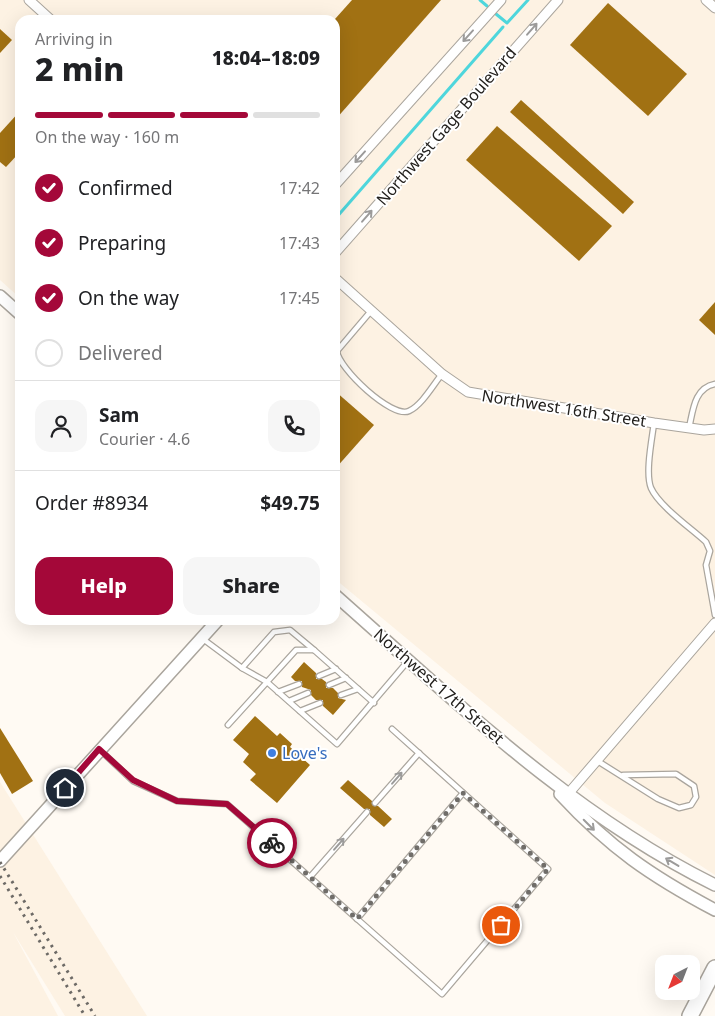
<!DOCTYPE html>
<meta charset="utf-8">
<style>
:root{--surface:#fff;--page:#f6f6f6;--text:#202124;--muted:#757577;--line:#e0e0e0;--accent:#a40839}
body{margin:0;font-family:"Noto Sans",sans-serif;background:var(--page);color:var(--text);height:100vh;display:flex;flex-direction:column;font-size:19px;white-space:nowrap}
*{box-sizing:border-box;margin:0}
p{font-size:16px;color:var(--muted)}
.icon{flex:none;width:28px;height:28px;fill:none;stroke:currentColor;stroke-width:2;stroke-linecap:round;stroke-linejoin:round}
.map{position:relative;flex:1;overflow:hidden}
.side{position:absolute;left:15px;top:15px;width:325px;height:610px;display:flex;flex-direction:column;background:var(--surface);border-radius:15px;box-shadow:0 5px 20px #0002}
.side>*{flex:none}
.needle{width:32px;rotate:222deg}
.fabs{position:absolute;left:655px;top:955px;display:grid;gap:10px}
.fabs a{display:grid;place-items:center;width:45px;height:45px;border-radius:10px;background:var(--surface);box-shadow:0 5px 20px #0002;font-size:25px}
.pin{position:absolute;display:grid;place-items:center;width:42px;height:42px;color:#fff;margin:-21px;border:2px solid #fff;border-radius:50%;box-shadow:0 1px 5px #0007}
.courier{position:absolute;display:grid;place-items:center;width:50px;height:50px;margin:-25px;border:4px solid #a40839;border-radius:50%;background:#fff;color:#222;box-shadow:0 1px 6px #0007}
.overview em{font-style:normal;font-weight:800}
.overview div{display:flex;flex-direction:column-reverse}
.overview{display:flex;align-items:center;justify-content:space-between;height:85px;padding:0 20px}
h1{font-size:32px;font-weight:800;line-height:38px}
.bar{display:grid;grid-template-columns:repeat(4,1fr);gap:8px 5px;align-content:center;height:60px;padding:0 20px}
.bar i{height:6px;border-radius:4px;background:var(--line)}
.bar .active{background:var(--accent)}
.bar p{grid-column:span 4}
.line{display:flex;align-items:center;gap:12px;padding:0 20px;border-top:1px solid var(--line)}
.line div{flex:1}
.round{display:grid;place-items:center;flex:none;width:52px;height:52px;border-radius:15px;background:var(--page)}
ol{padding:0 20px;list-style:none}
li{display:flex;align-items:center;gap:15px;height:55px}
li p{margin-inline-start:auto}
li .icon{padding:5px;border-radius:50%;background:var(--accent);color:#fff;stroke-width:4}
li:last-child{color:var(--muted)}
li i{width:28px;height:28px;border:2px solid var(--line);border-radius:50%}
.button{display:flex;gap:10px;margin-top:auto;padding:10px 20px}
.button a{flex:1;height:58px;border-radius:15px;background:var(--accent);color:#fff;font-size:20px;font-weight:800;line-height:58px;text-align:center}
.button a+a{background:var(--page);color:var(--text)}
.map>svg:first-child{display:block}
.built{fill:#fdf2e3}
.lines{fill:none;stroke-linecap:round;stroke-linejoin:round}
.stream{stroke:#4ed6dc;stroke-width:3}
.building{fill:#a17113}
.lane-casing{stroke:#aaa59d;stroke-width:7}
.street-casing{stroke:#aaa59d;stroke-width:11}
.secondary-casing{stroke:#aaa59d;stroke-width:14}
.highway-casing{stroke:#aaa59d;stroke-width:18}
.lane{stroke:#fff;stroke-width:4.5}
.street{stroke:#fff;stroke-width:9}
.secondary{stroke:#fff;stroke-width:11}
.highway{stroke:#fff;stroke-width:15}
.rail{stroke:#6d6a66;stroke-width:3;stroke-dasharray:2.5 5;stroke-linecap:butt}
.oneway{stroke:#9c9b9a}
.done{stroke:#706d69;stroke-width:5;stroke-dasharray:0 9}
.route{stroke:#a40839;stroke-width:6}
.shop-dot{fill:#3f7fe0;stroke:#fff;stroke-width:2}
.labels{text-anchor:middle;dominant-baseline:central;stroke-width:4;stroke-linejoin:round;paint-order:stroke}
.street-label{font-size:16px;fill:#23211e;stroke:#fff}
.shop-label{font-size:16px;fill:#366cbe;stroke:#fff;text-anchor:start}
</style>
<div class="map">
<svg width="715" height="1016" viewBox="0 0 715 1016">
<rect width="100%" height="100%" fill="#fffaf3"/>
<!-- built -->
<g class="built">
<path d="M0 0H715V875L605 803 335 579V20H20V298L0 280Z"/>
<path d="M0 782 147 1016H65L13 932 58 1016H0Z"/>
</g>
<g class="lines">
<!-- stream -->
<g class="stream">
<path d="M480 0 487 6"/>
<path d="M496 14 507 23 528 0"/>
<path d="M335 219 503 27"/>
</g>
</g>
<!-- building -->
<g class="building">
<path d="M352 0H441L335 120V19Z"/>
<path d="M608 3 687 74 648 116 570 45Z"/>
<path d="M0 29 12 40 0 53Z"/>
<path d="M521 100 634 202 623 214 510 112Z"/>
<path d="M20 111V152L6 167 0 162V133Z"/>
<path d="M497 126 612 226 579 261 466 160Z"/>
<path d="M715 302V335L699 320Z"/>
<path d="M335 391 374 425 335 469Z"/>
<path d="M304 662 316 673V679H322L326 682V688H333L338 693V698L346 700 333 715 323 706V700H316L311 695V690L302 687V681H295L291 677Z"/>
<path d="M255 716 277 736 280 733 292 744 290 747 310 765 277 803 250 780 256 774 243 762 249 754 233 740Z"/>
<path d="M0 728 33 781 12 794 0 773Z"/>
<path d="M348 780 372 801 373 806H378L392 819 384 827 370 815V809H364L340 788Z"/>
</g>
<g class="lines">
<defs>
<g id="lane">
<path d="M371 311 337 351C338 368 392 419 409 411 422 405 433 385 442 374"/>
<path d="M654 423C652 439 645 473 651 488 659 506 692 529 706 542L710 551 706 565 715 615"/>
<path d="M689 428C693 411 694 388 715 384"/>
<path d="M203 639 242 668 267 682 228 725"/>
<path d="M242 668 274 632 290 630 314 650"/>
<path d="M319 676 336 669"/>
<path d="M329 685 346 678"/>
<path d="M278 692 299 684"/>
<path d="M341 695 358 689"/>
<path d="M289 701 308 693"/>
<path d="M374 703 314 650H296L267 682 337 744 408 661"/>
<path d="M300 711 320 703"/>
<path d="M100 750 133 781 177 801 227 804 442 994 548 869 392 729"/>
<path d="M596 760 658 799 679 808 691 805 696 797 694 786 676 774 623 775"/>
<path d="M375 803 419 753"/>
<path d="M310 877 367 812"/>
<path d="M357 919 463 793"/>
</g>
<g id="street">
<path d="M29 0 51 20"/>
<path d="M706 0 715 8"/>
<path d="M335 185 501 0"/>
<path d="M335 253 558 0"/>
<path d="M335 278 442 374 468 392 654 423 704 430 715 429"/>
<path d="M568 794 715 623"/>
</g>
<g id="secondary">
<path d="M0 296 20 314"/>
<path d="M335 595C454 700 571 814 715 885"/>
<path d="M560 794C610 848 651 876 715 910"/>
<path d="M0 861 218 620"/>
</g>
<path id="highway" d="M690 1016 715 968"/>
</defs>
<!-- lane casing -->
<use href="#lane" class="lane-casing"/>
<!-- street casing -->
<use href="#street" class="street-casing"/>
<!-- secondary casing -->
<use href="#secondary" class="secondary-casing"/>
<!-- highway casing -->
<use href="#highway" class="highway-casing"/>
<!-- lane -->
<use href="#lane" class="lane"/>
<!-- street -->
<use href="#street" class="street"/>
<!-- secondary -->
<use href="#secondary" class="secondary"/>
<!-- highway -->
<use href="#highway" class="highway"/>
<!-- rail -->
<g class="rail">
<path d="M0 862 95 1016"/>
<path d="M0 876 85 1016"/>
</g>
</g>
<!-- one-way arrows -->
<defs><path id="oneway-shaft" d="M-6 0H5M1.5-3L5.5 0L1.5 3" fill="none" stroke-width="1.6" stroke-linecap="round" stroke-linejoin="round" transform="scale(1.25)"/></defs>
<g class="oneway">
<use href="#oneway-shaft" transform="translate(532 29) rotate(-49)"/>
<use href="#oneway-shaft" transform="translate(468 36) rotate(132)"/>
<use href="#oneway-shaft" transform="translate(360 157) rotate(132)"/>
<use href="#oneway-shaft" transform="translate(367 216) rotate(-49)"/>
<use href="#oneway-shaft" transform="translate(397 778) rotate(-49)"/>
<use href="#oneway-shaft" transform="translate(589 825) rotate(45)"/>
<use href="#oneway-shaft" transform="translate(339 844) rotate(-49)"/>
<use href="#oneway-shaft" transform="translate(672 862) rotate(-149)"/>
</g>
<g class="lines">
<!-- done -->
<path class="done" d="M272 843 357 919 463 793 548 869 501 925"/>
<!-- route -->
<path class="route" d="M65 788 99 749 133 780 177 801 227 804 272 843"/>
</g>
<!-- markers -->
<circle class="shop-dot" cx="272" cy="753" r="5"/>
<g class="labels">
<!-- street labels -->
<g class="street-label">
<text transform="translate(446 126) rotate(-49)">Northwest Gage Boulevard</text>
<text transform="translate(564 408) rotate(9)">Northwest 16th Street</text>
<text transform="translate(439 686) rotate(41)">Northwest 17th Street</text>
</g>
<!-- shop labels -->
<g class="shop-label">
<text x="282" y="753">Love's</text>
</g>
</g>
</svg>
<div class="fabs">
<a><svg class="needle" viewBox="-14 -14 28 28"><path d="M0-13l5 13h-10z" fill="#e53935"/><path d="M0 13l5-13h-10z" fill="#757577"/></svg></a>
</div>
<div class="pin" style="left:501px;top:925px;background:#ea580c"><svg class="icon" aria-label="bag" viewBox="0 0 24 24"><path d="M5 8h14l-1 12H6zM9 8a3 3 0 0 1 6 0"/></svg></div>
<div class="pin" style="left:65px;top:788px;background:#1f2937"><svg class="icon" aria-label="home" viewBox="0 0 24 24"><path d="M3 11l9-7 9 7M6 9v11h12V9"/></svg></div>
<div class="courier" style="left:272px;top:843px"><svg class="icon" aria-label="bike" viewBox="0 0 24 24"><circle cx="6" cy="16" r="4"/><circle cx="18" cy="16" r="4"/><path d="M6 16l4-8h5l3 8M10 8l3 8H6M13 5h3"/></svg></div>
<section class="side">
<div class="overview"><div><h1>2 min</h1><p>Arriving in</p></div><em>18:04–18:09</em></div>
<div class="bar"><i class="active"></i><i class="active"></i><i class="active"></i><i></i><p>On the way · 160 m</p></div>
<ol>
<li><svg class="icon" aria-label="check" viewBox="0 0 24 24"><path d="M5 12l5 5 9-10"/></svg>Confirmed<p>17:42</p></li>
<li><svg class="icon" aria-label="check" viewBox="0 0 24 24"><path d="M5 12l5 5 9-10"/></svg>Preparing<p>17:43</p></li>
<li><svg class="icon" aria-label="check" viewBox="0 0 24 24"><path d="M5 12l5 5 9-10"/></svg>On the way<p>17:45</p></li>
<li><i></i>Delivered</li>
</ol>
<div class="line" style="height:90px"><a class="round"><svg class="icon" aria-label="person" viewBox="0 0 24 24"><circle cx="12" cy="8" r="4"/><path d="M4 21q1-7 8-7t8 7"/></svg></a><div><b>Sam</b><p>Courier · 4.6</p></div><a class="round"><svg class="icon" aria-label="phone" viewBox="0 0 24 24"><path d="M5 4h4l2 5-3 2q2 4 5 5l2-3 5 2v4C11 20 4 13 5 4z"/></svg></a></div>
<div class="line" style="height:65px"><div>Order #8934</div><b>$49.75</b></div>
<div class="button"><a>Help</a><a>Share</a></div>
</section>
</div>
